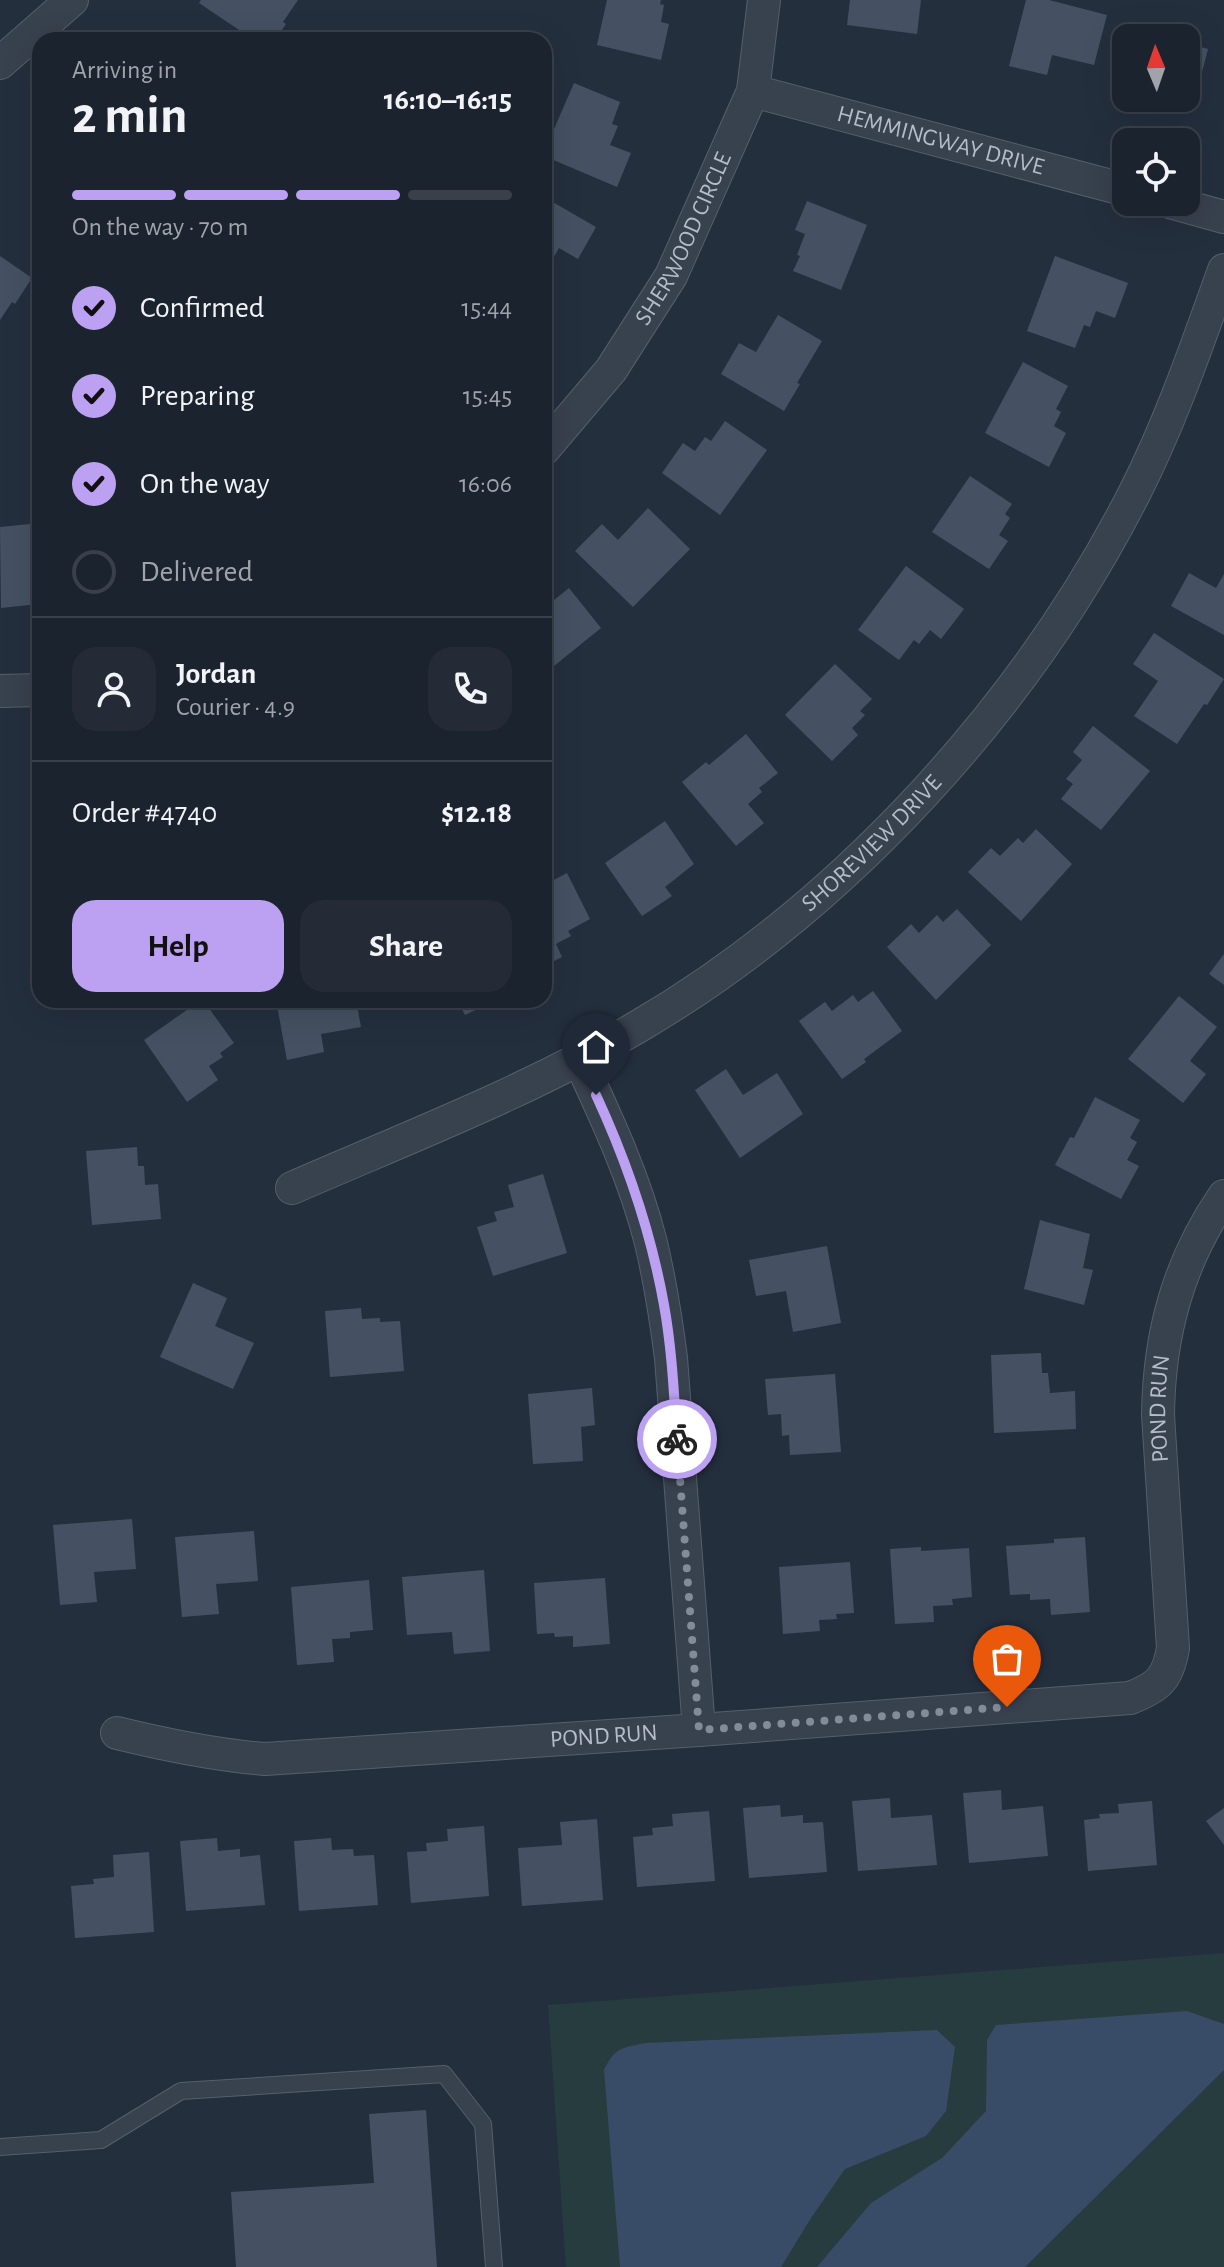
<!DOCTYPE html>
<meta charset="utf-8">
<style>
:root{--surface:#1b232e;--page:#242b36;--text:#f1f3f6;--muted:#a0a4aa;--line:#39404a;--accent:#bca0f2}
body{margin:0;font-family:"Alegreya Sans",sans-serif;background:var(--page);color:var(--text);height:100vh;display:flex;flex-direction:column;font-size:30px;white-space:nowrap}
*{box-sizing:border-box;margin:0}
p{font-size:26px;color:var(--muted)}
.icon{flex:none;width:44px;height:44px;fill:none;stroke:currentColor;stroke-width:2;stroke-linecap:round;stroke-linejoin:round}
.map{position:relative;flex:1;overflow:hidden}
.side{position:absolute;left:32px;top:32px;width:520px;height:976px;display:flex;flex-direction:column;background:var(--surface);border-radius:24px;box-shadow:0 8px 32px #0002,0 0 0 2px var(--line)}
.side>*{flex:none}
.needle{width:52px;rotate:358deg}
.fabs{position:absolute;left:1112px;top:24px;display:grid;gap:16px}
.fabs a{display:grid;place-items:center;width:88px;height:88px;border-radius:16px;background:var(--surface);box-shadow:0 8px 32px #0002,0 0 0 2px var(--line);font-size:40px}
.pin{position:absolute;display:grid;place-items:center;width:68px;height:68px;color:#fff;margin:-82px -34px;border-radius:50% 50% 50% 0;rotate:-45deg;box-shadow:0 0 8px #0007}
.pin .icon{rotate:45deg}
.courier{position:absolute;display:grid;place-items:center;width:80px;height:80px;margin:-40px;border:6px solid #bca0f2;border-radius:50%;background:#fff;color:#222;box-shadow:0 2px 10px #0007}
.headline em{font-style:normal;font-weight:700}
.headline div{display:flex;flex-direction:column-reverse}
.headline{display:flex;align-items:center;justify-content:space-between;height:136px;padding:0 40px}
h1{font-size:52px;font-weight:700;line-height:60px}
.bar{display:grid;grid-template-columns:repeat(4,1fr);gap:12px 8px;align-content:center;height:96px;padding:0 40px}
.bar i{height:10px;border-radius:6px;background:var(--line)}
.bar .on{background:var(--accent)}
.bar p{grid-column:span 4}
.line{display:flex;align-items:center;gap:20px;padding:0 40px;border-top:2px solid var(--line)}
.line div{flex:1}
.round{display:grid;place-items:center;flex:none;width:84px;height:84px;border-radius:24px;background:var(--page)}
ol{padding:0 40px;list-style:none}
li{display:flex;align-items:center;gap:24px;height:88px}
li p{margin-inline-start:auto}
li .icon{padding:8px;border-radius:50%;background:var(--accent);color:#111;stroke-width:4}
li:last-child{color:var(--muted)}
li i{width:44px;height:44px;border:4px solid var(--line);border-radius:50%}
.action{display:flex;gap:16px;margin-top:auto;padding:16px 40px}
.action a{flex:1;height:92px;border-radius:24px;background:var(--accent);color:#111;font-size:32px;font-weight:700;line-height:92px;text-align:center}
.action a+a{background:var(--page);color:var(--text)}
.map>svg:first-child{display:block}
.green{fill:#263c3f}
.water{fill:#394c67}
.building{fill:#455162}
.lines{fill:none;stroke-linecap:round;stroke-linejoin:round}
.lane-casing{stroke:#565f6c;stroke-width:18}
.street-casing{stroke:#565f6c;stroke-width:34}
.lane{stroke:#38414e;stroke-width:16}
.street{stroke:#38414e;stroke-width:32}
.done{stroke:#828b98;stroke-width:8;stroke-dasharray:0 14.4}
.route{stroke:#bca0f2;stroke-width:10}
.labels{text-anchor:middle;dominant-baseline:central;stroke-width:8;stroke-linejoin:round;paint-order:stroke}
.street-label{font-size:24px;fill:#b4bcc9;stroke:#1d2633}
</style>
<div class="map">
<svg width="1224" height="2267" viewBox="0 0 1224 2267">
<rect width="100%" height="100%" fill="#242f3e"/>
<!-- green -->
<path class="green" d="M1224 1953V2267H566L548 2005Z"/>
<!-- water -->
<g class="water">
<path d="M1187 2011 1224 2024V2070L1025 2267H817L871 2203 942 2158 986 2111 987 2040 996 2025Z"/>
<path d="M937 2030 955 2047 946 2111 926 2136 845 2169 811 2218 781 2267H620L604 2070C615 2047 622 2048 645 2043Z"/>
</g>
<!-- building -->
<g class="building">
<path d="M201 0H298L283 22 286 24 275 40H254L199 3Z"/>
<path d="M607 0H661L660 4 664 5 661 22 669 24 661 60 597 45Z"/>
<path d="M850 0H921L917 34 847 25Z"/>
<path d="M1026 0H1049L1107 15 1094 65 1052 55 1047 75 1009 66Z"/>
<path d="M1186 43 1208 49 1195 99 1186 96Z"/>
<path d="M574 83 620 102 612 124 618 126 610 145 631 153 617 187 544 156V148L552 128 554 129Z"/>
<path d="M544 197 596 227 578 259 559 248 548 267 544 265Z"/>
<path d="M807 201 867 225 841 290 793 271 800 256 797 255 805 234 795 230Z"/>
<path d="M0 256 32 278 15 304 12 302 0 320Z"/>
<path d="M1055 256 1128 283 1115 318 1096 311 1090 327 1084 325 1075 348 1027 331Z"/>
<path d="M778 315 822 341 797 383 800 384 784 411 721 374 739 343 756 352Z"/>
<path d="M1023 362 1068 386 1056 409 1061 412 1054 426 1066 433 1049 467 985 433Z"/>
<path d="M725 421 767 450 720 515 662 473 683 443 695 451 705 437 711 441Z"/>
<path d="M970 476 1012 504 1005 514 1010 518 999 535 1008 541 989 569 932 532Z"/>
<path d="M648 508 690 549 633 607 575 551 602 524 618 540Z"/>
<path d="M40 523V581H36L39 604 1 608 0 527Z"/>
<path d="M906 566 964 609 941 639 930 630 919 644 914 640 899 660 858 630Z"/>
<path d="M1189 573 1216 588 1224 574V635L1171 606Z"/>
<path d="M569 588 601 628 544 674V597L549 604Z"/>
<path d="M1154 633 1224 679 1207 705 1204 704 1177 744 1134 716 1158 681 1133 664Z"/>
<path d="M835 664 872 699 860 711 865 715 852 728 858 735 832 761 785 715Z"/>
<path d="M1093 726 1150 771 1101 830 1061 799 1073 784 1066 779 1082 760 1073 752Z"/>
<path d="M746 734 778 773 759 788 762 792 748 804 764 823 736 846 682 782 706 762 709 765Z"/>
<path d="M665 821 694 864 665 887 672 896 642 916 605 863Z"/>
<path d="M1036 829 1072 864 1021 921 968 872 991 848 1000 856 1018 838 1023 843Z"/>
<path d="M567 873 590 919 568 931 571 936 556 944 562 957 544 966V885Z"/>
<path d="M957 909 991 945 936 1000 887 947 911 924 919 933 937 915 943 922Z"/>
<path d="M1224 954V985L1209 974Z"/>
<path d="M873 991 902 1031 864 1059 866 1062 842 1079 799 1021 825 1002 832 1011 853 995 858 1002Z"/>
<path d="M1179 996 1217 1027 1190 1061 1206 1074 1183 1103 1128 1059Z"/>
<path d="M201 1000H203L234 1043 220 1053 223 1057 209 1066 218 1080 187 1102 144 1040Z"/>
<path d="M276 1000H356L361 1027 321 1034 324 1052 287 1060Z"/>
<path d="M457 1000H496L465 1015Z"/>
<path d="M726 1069 743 1095 777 1073 803 1114 740 1158 695 1090Z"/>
<path d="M1095 1097 1140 1120 1130 1138 1137 1142 1127 1160 1139 1166 1121 1199 1055 1165 1070 1137 1074 1138Z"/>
<path d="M137 1147 138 1166H144L145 1185 158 1184 161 1219 92 1225 86 1151Z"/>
<path d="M543 1174 567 1253 493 1276 477 1227 497 1221 494 1212 514 1207 508 1185Z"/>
<path d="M1040 1220 1090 1234 1083 1268 1093 1270 1084 1305 1024 1289Z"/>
<path d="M827 1246 841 1323 793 1332 786 1291 756 1296 749 1260Z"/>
<path d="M193 1283 227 1298 215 1326 254 1343 233 1389 160 1357Z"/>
<path d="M361 1308 362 1319 380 1318V1322L400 1321 404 1371 330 1377 325 1311Z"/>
<path d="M1041 1353 1042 1373H1048L1050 1393 1075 1391 1076 1429 994 1433 991 1355Z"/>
<path d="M835 1374 841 1452 790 1455 789 1435 782 1436 781 1414 768 1415 765 1379Z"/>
<path d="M592 1388 595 1425 581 1427 583 1461 533 1464 528 1394Z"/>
<path d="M132 1519 136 1569 94 1572 97 1602 60 1605 53 1525Z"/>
<path d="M254 1531 258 1581 216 1584 219 1614 182 1617 175 1537Z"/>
<path d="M1085 1537 1090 1612 1051 1615 1050 1599 1030 1600V1594L1010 1595 1006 1546 1054 1543V1539Z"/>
<path d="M921 1547V1551L969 1548 972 1597 952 1599 953 1605 933 1606 934 1622 895 1624 890 1549Z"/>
<path d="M850 1562 854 1613 836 1614 837 1619 819 1620 820 1631 783 1634 779 1567Z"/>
<path d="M484 1570 490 1651 454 1654 452 1632 407 1635 402 1577Z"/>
<path d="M605 1578 610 1644 573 1647V1636L555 1637 554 1633 537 1634 534 1583Z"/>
<path d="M369 1580 373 1630 350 1632V1638L332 1639 334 1662 297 1665 291 1587Z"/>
<path d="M1001 1790 1002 1810 1043 1806 1048 1856 969 1863 963 1793Z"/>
<path d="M890 1798 891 1818 932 1815 937 1865 858 1871 852 1801Z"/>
<path d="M1152 1801 1157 1865 1088 1871 1084 1820 1100 1818 1099 1814 1119 1813 1118 1804Z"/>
<path d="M780 1805 781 1817 803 1815V1823L823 1822 827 1872 749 1878 743 1808Z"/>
<path d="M1224 1808V1845L1206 1821Z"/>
<path d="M709 1811 715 1881 637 1887 633 1837 653 1835 652 1828 673 1826 672 1814Z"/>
<path d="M597 1819 603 1900 522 1906 518 1848 562 1845 560 1822Z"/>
<path d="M484 1826 489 1896 411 1903 407 1852 427 1851 426 1843 448 1841 447 1829Z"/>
<path d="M217 1838 218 1851 240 1849V1857L260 1855 265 1905 186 1911 180 1841Z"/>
<path d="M331 1838 332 1850 353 1849 354 1856 374 1855 378 1905 299 1911 294 1841Z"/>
<path d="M149 1852 154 1932 75 1938 71 1886 94 1884 93 1879 114 1877 113 1855Z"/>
<path d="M426 2110 437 2267H236L231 2192 374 2183 369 2114Z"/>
</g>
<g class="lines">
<defs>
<path id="lane" d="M0 2147 101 2140 181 2091 444 2074 483 2124 494 2267"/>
<g id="street">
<path d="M0 63 72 0"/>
<path id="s1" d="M753 91 1126 190"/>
<path d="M1170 202 1224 217"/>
<path id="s2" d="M544 449 611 370 671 276 753 91 764 0"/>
<path d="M0 691 40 690"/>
<path d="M579 1059C607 1119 635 1179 651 1243 660 1281 666 1319 671 1358L699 1730"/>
<path id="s3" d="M292 1188C409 1137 529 1091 639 1026 845 905 1027 705 1135 492 1171 421 1197 345 1224 270"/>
<path id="s4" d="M117 1733C166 1745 215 1755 265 1759L699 1730 1130 1698C1159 1687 1168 1678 1173 1648L1158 1415C1159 1335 1178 1263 1224 1196"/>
</g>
</defs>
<!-- lane casing -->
<use href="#lane" class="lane-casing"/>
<!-- street casing -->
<use href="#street" class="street-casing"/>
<!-- lane -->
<use href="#lane" class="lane"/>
<!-- street -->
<use href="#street" class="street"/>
</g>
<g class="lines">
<!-- done -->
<path class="done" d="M677 1439 699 1730 1007 1707"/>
<!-- route -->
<path class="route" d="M596 1095C627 1162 651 1232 664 1305 672 1349 674 1395 677 1439"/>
</g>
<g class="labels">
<!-- street labels -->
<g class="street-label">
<text stroke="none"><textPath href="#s1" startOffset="194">HEMMINGWAY DRIVE</textPath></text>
<text stroke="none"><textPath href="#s2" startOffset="254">SHERWOOD CIRCLE</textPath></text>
<text stroke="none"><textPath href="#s3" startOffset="680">SHOREVIEW DRIVE</textPath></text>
<text stroke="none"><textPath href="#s4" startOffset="1328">POND RUN</textPath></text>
<text stroke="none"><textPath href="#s4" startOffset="490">POND RUN</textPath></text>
</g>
</g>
</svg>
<div class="fabs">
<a><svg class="needle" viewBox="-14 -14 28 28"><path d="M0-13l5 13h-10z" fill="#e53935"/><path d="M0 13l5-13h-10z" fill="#a0a4aa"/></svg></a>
<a><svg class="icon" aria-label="locate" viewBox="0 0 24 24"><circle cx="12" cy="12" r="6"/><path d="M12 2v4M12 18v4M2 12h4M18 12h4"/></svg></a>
</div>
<div class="pin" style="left:1007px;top:1707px;background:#ea580c"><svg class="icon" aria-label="bag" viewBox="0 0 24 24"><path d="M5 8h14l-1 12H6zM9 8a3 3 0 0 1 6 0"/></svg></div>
<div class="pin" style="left:596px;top:1095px;background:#1f2937"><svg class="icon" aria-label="home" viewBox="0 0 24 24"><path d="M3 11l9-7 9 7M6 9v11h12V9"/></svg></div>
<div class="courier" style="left:677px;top:1439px"><svg class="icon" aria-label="bike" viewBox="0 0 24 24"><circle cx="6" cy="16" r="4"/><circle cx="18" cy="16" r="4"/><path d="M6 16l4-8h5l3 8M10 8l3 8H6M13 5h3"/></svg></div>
<section class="side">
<div class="headline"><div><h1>2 min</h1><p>Arriving in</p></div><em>16:10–16:15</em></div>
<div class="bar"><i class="on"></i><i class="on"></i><i class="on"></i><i></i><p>On the way · 70 m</p></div>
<ol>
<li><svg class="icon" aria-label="check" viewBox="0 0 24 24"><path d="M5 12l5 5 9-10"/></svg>Confirmed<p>15:44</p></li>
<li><svg class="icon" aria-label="check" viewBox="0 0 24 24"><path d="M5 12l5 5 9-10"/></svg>Preparing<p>15:45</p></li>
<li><svg class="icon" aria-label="check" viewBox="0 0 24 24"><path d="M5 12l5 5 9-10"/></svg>On the way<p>16:06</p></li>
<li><i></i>Delivered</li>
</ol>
<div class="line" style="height:144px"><a class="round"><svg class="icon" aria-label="person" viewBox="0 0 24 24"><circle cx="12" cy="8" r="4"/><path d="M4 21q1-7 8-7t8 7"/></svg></a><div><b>Jordan</b><p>Courier · 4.9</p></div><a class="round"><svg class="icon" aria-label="phone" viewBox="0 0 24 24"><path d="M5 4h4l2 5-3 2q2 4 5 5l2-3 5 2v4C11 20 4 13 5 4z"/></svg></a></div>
<div class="line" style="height:104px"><div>Order #4740</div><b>$12.18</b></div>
<div class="action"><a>Help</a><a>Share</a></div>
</section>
</div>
